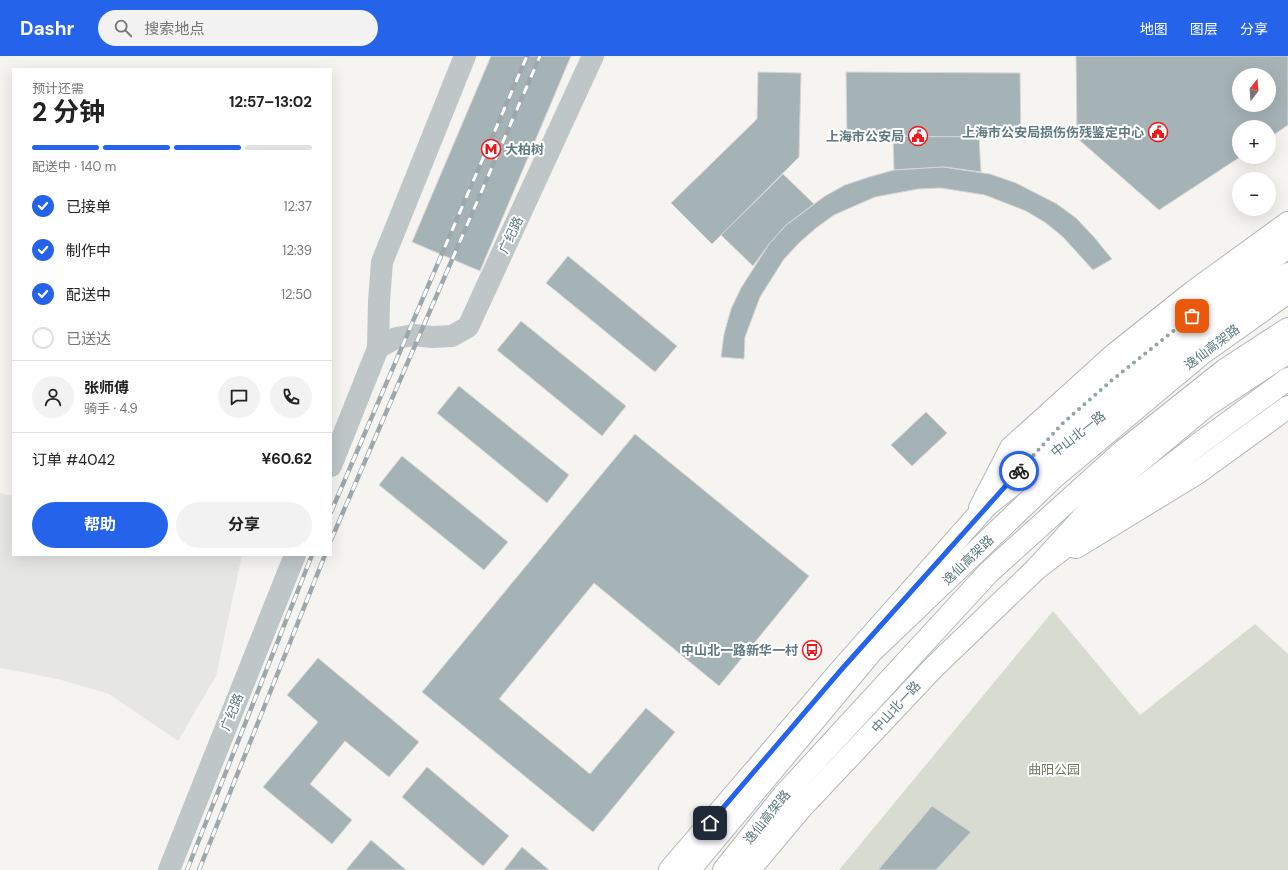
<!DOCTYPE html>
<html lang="zh">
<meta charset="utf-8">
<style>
:root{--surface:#fff;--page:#f2f2f2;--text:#222;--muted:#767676;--line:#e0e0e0;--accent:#2563eb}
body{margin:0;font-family:"DM Sans","Noto Sans SC",sans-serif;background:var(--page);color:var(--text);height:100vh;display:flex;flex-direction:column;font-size:15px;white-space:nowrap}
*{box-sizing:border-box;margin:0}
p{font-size:13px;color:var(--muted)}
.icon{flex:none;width:22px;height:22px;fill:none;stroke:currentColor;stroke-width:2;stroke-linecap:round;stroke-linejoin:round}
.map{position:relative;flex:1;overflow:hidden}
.side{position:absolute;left:12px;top:12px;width:320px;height:488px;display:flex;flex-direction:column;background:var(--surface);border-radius:0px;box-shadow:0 4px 16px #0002}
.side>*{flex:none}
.needle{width:26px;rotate:17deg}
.controls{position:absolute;left:1232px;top:12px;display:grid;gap:8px}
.controls a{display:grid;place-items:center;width:44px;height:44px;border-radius:50%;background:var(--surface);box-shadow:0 4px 16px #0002;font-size:20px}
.pin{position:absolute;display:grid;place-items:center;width:34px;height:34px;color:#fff;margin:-17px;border-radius:8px;box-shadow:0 2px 6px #0006}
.courier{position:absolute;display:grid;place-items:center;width:40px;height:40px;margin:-20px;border:3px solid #2563eb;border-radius:50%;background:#fff;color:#222;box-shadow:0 1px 5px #0007}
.head em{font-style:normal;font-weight:700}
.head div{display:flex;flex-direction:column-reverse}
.head{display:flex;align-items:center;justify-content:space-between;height:68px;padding:0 20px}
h1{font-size:26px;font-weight:700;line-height:30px}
.bar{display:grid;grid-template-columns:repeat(4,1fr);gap:6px 4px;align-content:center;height:48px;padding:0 20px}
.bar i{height:5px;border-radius:3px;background:var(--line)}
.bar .active{background:var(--accent)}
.bar p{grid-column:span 4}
.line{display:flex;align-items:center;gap:10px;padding:0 20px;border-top:1px solid var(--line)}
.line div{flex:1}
.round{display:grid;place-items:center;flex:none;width:42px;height:42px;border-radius:21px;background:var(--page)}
ol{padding:0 20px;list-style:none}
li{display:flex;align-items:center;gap:12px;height:44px}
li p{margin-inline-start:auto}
li .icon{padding:4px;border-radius:50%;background:var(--accent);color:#fff;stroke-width:4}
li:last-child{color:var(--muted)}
li i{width:22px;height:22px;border:2px solid var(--line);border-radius:50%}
.primary-button{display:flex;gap:8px;margin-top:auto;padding:8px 20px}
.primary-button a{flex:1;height:46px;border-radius:24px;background:var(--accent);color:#fff;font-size:16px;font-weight:700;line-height:46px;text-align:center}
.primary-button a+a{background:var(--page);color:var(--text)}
header{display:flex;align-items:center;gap:24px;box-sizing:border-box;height:56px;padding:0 20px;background:var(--accent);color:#fff}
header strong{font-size:19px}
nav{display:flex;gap:22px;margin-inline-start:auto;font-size:14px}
.search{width:280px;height:36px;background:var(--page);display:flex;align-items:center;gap:10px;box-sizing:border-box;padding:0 14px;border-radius:22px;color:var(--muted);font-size:15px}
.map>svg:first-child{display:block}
.built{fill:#e6e6e5}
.green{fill:#d7dbd0}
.building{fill:#a6b3b6;stroke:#d7d6d4;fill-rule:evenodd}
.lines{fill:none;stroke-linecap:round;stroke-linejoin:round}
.major-casing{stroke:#b0b8ba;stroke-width:24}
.highway-casing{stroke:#b2b8ba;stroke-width:24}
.minor{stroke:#bfc6c8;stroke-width:22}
.major{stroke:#fff;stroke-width:22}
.highway{stroke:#fff;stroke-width:22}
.rail-casing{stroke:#9ca8ab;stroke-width:4.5}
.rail{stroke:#fff;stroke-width:3;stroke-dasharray:9;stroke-linecap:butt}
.done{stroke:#93a4a7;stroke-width:4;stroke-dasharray:0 7.2}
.route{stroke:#2563eb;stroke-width:5}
.labels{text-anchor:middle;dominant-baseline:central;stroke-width:4;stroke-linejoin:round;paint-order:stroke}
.poi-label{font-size:13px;font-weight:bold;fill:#5e797f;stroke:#fff;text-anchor:end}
.street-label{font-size:13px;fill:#5e797f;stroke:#fff}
.park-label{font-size:13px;fill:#6d7b61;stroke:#fff}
</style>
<header>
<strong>Dashr</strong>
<div class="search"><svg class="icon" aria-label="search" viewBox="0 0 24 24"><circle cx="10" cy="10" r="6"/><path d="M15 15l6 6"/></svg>搜索地点</div>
<nav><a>地图</a><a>图层</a><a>分享</a></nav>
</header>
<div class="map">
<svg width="1288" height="814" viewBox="0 0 1288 814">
<rect width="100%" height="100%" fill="#f6f4f1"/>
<!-- built -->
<path class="built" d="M0 437 13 440V499H242L216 620 178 685 109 638 58 623 0 612Z"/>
<!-- green -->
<path class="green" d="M1053 555 1140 659 1255 568 1288 598V814H839Z"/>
<!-- building -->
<g class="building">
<path d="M491 0H571L480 215 412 186Z"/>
<path d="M1076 0H1288V69L1269 82V71H1239L1240 101 1159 154 1077 82ZM1239 19H1269V49H1239Z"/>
<path d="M758 16 801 17 799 101 712 188 671 147 757 63Z"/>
<path d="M846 16 1020 17 1021 82 847 80Z"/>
<path d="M893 80 979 81 981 116 944 111 894 114Z"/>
<path d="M943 111 990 118 1016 127 1057 148 1076 162 1094 181 1112 203 1093 214 1063 181 1046 167 1026 155 985 139 941 132 918 133 875 141 834 159 816 172 799 187 784 203 760 241 745 281 744 303 721 301 724 278 731 253 741 232 769 188 786 169 825 140 845 129 869 121 894 114Z"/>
<path d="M783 118 814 148 786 169 769 188 753 210 721 179Z"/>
<path d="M568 200 677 290 655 316 546 227Z"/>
<path d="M521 265 626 350 602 380 497 294Z"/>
<path d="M459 330 569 419 547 447 437 357Z"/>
<path d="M926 356 947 377 912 410 891 389Z"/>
<path d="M635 378 809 520 719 630 594 527 499 643 590 718 646 652 675 676 593 776 422 636Z"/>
<path d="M402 400 508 486 484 514 379 429Z"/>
<path d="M318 602 419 686 389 721 345 685 310 728 352 764 332 788 263 731 318 666 287 639Z"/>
<path d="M427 711 509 780 483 810 402 741Z"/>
<path d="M932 750 971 776 936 814H878Z"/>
<path d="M371 784 406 814H346Z"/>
<path d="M522 791 549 814H504Z"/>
</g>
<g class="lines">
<defs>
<g id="major">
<path d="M980 452 1011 392 1115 298 1193 236 1288 167"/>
<path d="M1076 491 1197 417 1288 351"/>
<path d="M670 814 841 614 987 449 1233 255 1288 218"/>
<path d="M749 814 801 752 934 611 1036 513 1117 424 1206 350 1288 296"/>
</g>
<g id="highway">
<path d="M987 449C1013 422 1036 392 1064 366 1133 302 1211 246 1288 191"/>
<path d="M1036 513 1199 388 1288 323"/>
<path d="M689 814 872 595 1054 421 1201 298 1288 236"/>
<path d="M724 814 783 740 989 516 1122 396 1225 314 1288 273"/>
</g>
</defs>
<!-- major casing -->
<use href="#major" class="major-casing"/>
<!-- highway casing -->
<use href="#highway" class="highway-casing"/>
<!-- minor -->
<g class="minor">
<path d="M378 292 396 282 414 279 432 281 452 280 468 271 593 0"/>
<path d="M331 410 378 292 379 245 382 206 465 0"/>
<path d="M169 814 295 499"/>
</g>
<!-- major -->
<use href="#major" class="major"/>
<!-- highway -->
<use href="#highway" class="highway"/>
<defs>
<g id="rail">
<path d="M331 456 527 0"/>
<path d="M331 484 540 0"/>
<path d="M187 814 312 499"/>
<path d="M199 814 325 499"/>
</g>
</defs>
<!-- rail casing -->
<use href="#rail" class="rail-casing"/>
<!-- rail -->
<use href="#rail" class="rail"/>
</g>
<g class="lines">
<!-- done -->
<path class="done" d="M1019 415 1063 367 1111 325 1192 260"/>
<!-- route -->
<path class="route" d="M710 767 841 614 1019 415"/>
</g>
<!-- icons -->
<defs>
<symbol id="civic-ring" viewBox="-11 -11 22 22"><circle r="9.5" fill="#fff" stroke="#f0171c" stroke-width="1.5"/><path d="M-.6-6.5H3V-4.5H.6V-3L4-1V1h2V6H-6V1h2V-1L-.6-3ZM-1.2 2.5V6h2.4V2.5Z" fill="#f0171c"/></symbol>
<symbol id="metro-ring" viewBox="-11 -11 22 22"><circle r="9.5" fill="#fff" stroke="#f0171c" stroke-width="1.5"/><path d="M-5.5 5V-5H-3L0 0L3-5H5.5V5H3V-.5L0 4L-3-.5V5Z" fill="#f0171c"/></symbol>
<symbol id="bus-ring" viewBox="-11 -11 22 22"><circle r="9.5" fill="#fff" stroke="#f0171c" stroke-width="1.5"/><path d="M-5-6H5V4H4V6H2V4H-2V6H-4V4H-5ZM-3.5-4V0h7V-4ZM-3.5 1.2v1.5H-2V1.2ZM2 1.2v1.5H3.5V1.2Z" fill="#f0171c"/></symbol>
</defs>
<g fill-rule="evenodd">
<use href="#civic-ring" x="1147" y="65" width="22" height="22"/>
<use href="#civic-ring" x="907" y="69" width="22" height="22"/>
<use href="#metro-ring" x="480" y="82" width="22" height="22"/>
<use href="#bus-ring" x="801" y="583" width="22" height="22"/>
</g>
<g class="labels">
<!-- poi labels -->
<g class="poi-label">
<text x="1144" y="76">上海市公安局损伤伤残鉴定中心</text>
<text x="904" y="80">上海市公安局</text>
<text x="505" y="93" text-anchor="start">大柏树</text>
<text x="798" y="594">中山北一路新华一村</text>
</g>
<!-- street labels -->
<g class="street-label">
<text transform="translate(511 179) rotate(-65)">广纪路</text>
<text transform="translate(1212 291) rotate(-37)">逸仙高架路</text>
<text transform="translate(1078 378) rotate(-38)">中山北一路</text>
<text transform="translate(968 504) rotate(-44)">逸仙高架路</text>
<text transform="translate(896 651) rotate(-47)">中山北一路</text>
<text transform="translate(232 656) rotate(-68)">广纪路</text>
<text transform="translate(767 761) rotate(-51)">逸仙高架路</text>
</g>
<!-- park labels -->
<g class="park-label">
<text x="1054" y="713">曲阳公园</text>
</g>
</g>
</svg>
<div class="controls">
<a><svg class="needle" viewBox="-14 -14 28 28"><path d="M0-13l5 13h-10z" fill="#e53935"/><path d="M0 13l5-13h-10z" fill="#767676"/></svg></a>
<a>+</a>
<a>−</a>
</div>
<div class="pin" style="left:1192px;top:260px;background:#ea580c"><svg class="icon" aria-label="bag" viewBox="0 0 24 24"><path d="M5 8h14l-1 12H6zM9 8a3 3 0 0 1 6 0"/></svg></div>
<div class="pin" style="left:710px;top:767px;background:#1f2937"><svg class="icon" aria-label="home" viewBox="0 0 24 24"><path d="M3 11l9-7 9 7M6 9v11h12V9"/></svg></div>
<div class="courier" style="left:1019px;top:415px"><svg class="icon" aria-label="bike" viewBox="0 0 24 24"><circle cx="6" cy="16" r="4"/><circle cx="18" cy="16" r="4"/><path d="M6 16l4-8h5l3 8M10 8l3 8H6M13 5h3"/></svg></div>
<section class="side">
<div class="head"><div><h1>2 分钟</h1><p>预计还需</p></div><em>12:57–13:02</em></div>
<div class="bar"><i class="active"></i><i class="active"></i><i class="active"></i><i></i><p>配送中 · 140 m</p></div>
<ol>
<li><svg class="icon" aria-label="check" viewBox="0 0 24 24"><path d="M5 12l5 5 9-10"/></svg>已接单<p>12:37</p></li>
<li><svg class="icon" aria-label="check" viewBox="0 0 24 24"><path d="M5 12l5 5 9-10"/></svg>制作中<p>12:39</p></li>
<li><svg class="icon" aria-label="check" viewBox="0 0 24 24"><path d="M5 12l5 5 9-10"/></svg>配送中<p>12:50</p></li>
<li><i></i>已送达</li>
</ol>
<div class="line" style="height:72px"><a class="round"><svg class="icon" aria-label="person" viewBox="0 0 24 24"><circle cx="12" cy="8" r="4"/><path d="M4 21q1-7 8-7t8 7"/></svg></a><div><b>张师傅</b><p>骑手 · 4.9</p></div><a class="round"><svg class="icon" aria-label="chat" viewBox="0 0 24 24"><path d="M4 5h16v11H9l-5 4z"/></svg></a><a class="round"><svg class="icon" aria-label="phone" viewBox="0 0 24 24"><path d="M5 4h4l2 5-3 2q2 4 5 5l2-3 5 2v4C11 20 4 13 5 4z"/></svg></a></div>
<div class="line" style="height:52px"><div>订单 #4042</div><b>¥60.62</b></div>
<div class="primary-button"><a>帮助</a><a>分享</a></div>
</section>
</div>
